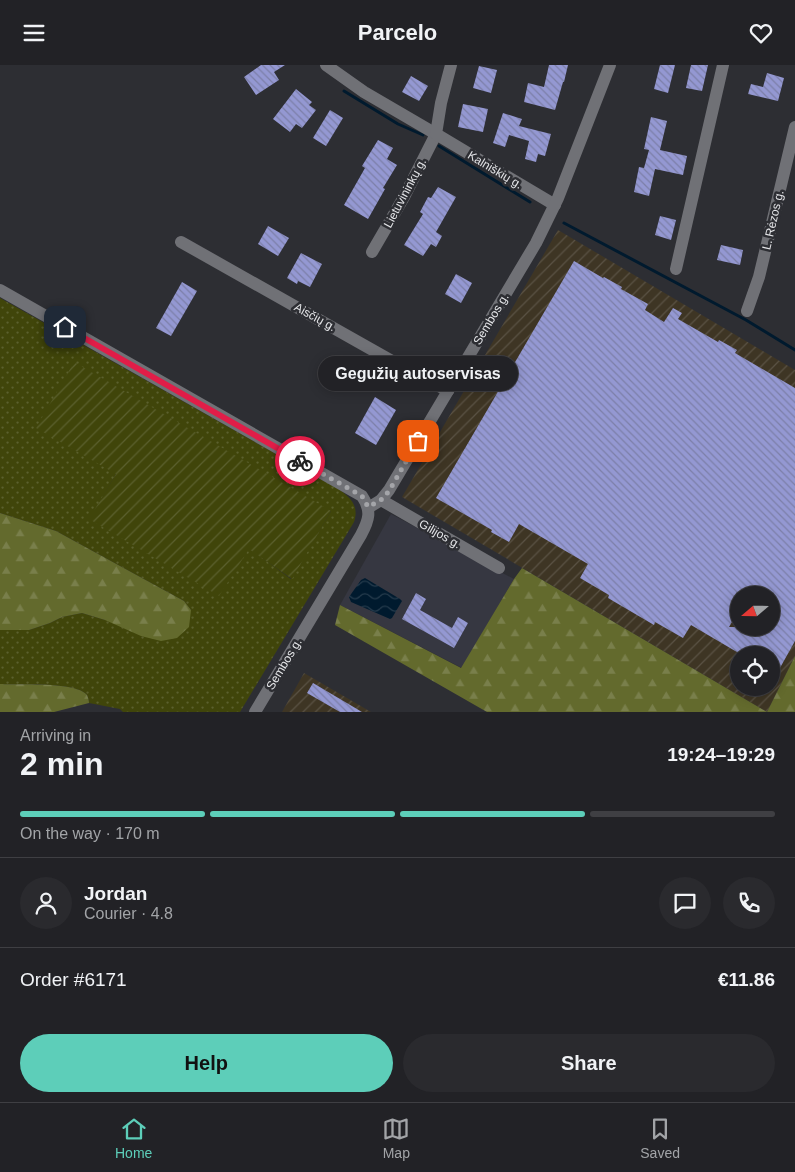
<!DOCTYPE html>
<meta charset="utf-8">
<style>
:root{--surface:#222226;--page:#2a2a2e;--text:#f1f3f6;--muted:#a2a4a7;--line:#3f3f43;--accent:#5dceb9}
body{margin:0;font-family:Helvetica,sans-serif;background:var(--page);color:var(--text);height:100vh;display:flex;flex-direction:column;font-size:19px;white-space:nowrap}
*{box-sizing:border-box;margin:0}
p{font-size:16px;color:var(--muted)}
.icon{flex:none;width:28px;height:28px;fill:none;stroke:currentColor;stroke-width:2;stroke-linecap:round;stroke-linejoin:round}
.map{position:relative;height:647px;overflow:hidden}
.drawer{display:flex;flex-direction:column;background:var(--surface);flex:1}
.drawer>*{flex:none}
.needle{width:32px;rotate:250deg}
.tools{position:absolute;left:730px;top:521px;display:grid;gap:10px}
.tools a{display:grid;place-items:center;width:50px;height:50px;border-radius:50%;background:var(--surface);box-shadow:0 2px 12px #0003,0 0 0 1px var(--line);font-size:25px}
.pin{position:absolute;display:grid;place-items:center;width:42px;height:42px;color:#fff;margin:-21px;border-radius:10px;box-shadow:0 2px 8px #0006}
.courier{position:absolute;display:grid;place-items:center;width:50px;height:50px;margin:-25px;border:4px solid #e11d48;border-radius:50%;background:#fff;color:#222;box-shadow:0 1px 6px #0007}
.bubble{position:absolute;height:35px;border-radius:18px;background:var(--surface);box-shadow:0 2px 12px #0003,0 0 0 1px var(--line);font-size:16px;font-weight:700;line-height:35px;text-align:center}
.head em{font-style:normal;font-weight:700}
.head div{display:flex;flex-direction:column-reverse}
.head{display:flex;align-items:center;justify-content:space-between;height:85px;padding:0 20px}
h1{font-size:32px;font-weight:700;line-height:38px}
.bar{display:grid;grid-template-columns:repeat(4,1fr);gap:8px 5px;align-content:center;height:60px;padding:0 20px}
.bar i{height:6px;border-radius:4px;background:var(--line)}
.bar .on{background:var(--accent)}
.bar p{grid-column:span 4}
.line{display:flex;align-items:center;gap:12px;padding:0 20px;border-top:1px solid var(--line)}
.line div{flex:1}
.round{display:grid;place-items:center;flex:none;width:52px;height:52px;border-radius:26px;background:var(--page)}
.action{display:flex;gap:10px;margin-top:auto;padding:10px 20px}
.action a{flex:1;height:58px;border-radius:30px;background:var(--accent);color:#111;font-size:20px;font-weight:700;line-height:58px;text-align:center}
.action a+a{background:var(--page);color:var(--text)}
header{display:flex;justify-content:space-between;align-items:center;height:65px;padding:0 20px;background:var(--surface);font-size:22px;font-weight:700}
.tabs{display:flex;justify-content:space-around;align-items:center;height:70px;border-top:1px solid var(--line);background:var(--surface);font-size:14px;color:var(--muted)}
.tabs a{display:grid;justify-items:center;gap:2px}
.tabs .on{color:var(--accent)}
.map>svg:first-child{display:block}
.built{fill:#363741}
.industrial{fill:url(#industrial-furrows);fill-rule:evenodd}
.grass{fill:url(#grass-dots);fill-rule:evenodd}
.forest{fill:url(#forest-firs)}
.garden{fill:url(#garden-furrows)}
.water{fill:url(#water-waves)}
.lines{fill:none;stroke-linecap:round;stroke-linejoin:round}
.stream{stroke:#001a2e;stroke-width:3}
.building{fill:url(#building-back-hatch);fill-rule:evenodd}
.minor{stroke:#707176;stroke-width:12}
.secondary{stroke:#707176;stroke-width:12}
.done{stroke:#a4a5a9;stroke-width:5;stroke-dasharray:0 9}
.route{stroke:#e11d48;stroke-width:6}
.labels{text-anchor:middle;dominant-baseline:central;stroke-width:5;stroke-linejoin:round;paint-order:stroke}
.street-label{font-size:12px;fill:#e4e5e8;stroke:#2d2e33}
</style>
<header><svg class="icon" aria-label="menu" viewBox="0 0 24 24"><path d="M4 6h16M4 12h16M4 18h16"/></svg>Parcelo<svg class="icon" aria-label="heart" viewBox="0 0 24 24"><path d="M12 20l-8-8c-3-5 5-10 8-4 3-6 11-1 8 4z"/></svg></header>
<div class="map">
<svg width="795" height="647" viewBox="0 0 795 647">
<defs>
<pattern id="industrial-furrows" width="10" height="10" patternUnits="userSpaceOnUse" patternTransform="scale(1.25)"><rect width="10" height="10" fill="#3e3524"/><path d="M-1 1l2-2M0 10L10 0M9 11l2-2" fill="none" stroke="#5a5244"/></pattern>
<pattern id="grass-dots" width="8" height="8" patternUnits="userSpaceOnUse" patternTransform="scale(1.25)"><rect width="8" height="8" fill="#40450a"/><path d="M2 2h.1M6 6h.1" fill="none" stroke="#5b602e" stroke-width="1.8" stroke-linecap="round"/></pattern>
<pattern id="forest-firs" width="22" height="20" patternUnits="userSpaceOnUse" patternTransform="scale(1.25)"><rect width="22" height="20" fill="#636a2d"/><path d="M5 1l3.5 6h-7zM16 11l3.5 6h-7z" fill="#797f4b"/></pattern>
<pattern id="garden-furrows" width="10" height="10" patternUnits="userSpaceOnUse" patternTransform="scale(1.25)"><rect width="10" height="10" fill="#40450a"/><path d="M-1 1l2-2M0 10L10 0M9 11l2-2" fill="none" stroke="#5b602e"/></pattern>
<pattern id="water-waves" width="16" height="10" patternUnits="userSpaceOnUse" patternTransform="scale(1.25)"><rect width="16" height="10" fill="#001a2e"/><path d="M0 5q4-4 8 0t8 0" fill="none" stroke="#253b4c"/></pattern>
<pattern id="building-back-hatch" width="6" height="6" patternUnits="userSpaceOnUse" patternTransform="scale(1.25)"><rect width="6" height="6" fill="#9498d2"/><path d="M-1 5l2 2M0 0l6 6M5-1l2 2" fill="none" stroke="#7c7fa8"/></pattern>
</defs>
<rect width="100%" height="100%" fill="#2d2e33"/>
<!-- built -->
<path class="built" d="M391 449 514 514 462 603 340 540Z"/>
<!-- industrial -->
<g class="industrial">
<path d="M558 165 795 305V591L767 647 402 432ZM739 530H771V562H739ZM739 590H771V622H739Z"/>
<path d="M304 608 371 647H282Z"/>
</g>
<!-- grass -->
<path class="grass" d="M0 233 340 425C352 434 359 442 354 457L240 647H123L120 644 89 638C89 635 88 633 87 630 76 616 18 620 0 619V565H29L50 558 62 552 82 548 105 555 191 545 184 536 56 466 0 448ZM116 409 331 446 291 514 249 483 90 454Z"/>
<!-- forest -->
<g class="forest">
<path d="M0 448 56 466 184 536 191 545 189 562 177 573 161 576 141 571 105 555 82 548 62 552 50 558 29 565H0Z"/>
<path d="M522 503 767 647 795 591V647H487L335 560 340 540 461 603 514 514Z"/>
<path d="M0 619C18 620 76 616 87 630 88 633 89 635 89 638L54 647H0Z"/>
</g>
<!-- garden -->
<path class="garden" d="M74 297 331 446 292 514 249 484 219 531 89 454 116 409 36 363Z"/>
<!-- water -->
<path class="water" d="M365 513 400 534 402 536 392 553 390 554 351 537 349 532 361 515Z"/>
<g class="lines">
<!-- stream -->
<g class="stream">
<path d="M344 26 398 59 423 70"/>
<path d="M439 81 530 137"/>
<path d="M564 158 746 255 795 285"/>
</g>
</g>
<!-- building -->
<g class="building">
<path d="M261 0H285L274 7 279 15 256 30 244 12Z"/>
<path d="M549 0H568L564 17H563L555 45 524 37 528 18 544 22Z"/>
<path d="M660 0H675L668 28 654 24Z"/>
<path d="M691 0H708L702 26 686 23Z"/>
<path d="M479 1 497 5 491 28 473 23Z"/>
<path d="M767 8 784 13 778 36 748 29 751 19 763 22Z"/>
<path d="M411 11 428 21 419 36 402 27Z"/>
<path d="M296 24 312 37 309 40 316 45 302 63 296 59 290 67 273 54Z"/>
<path d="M463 39 488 44 483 67 458 62Z"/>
<path d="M330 45 343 53 326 81 313 73Z"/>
<path d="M503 48 522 54 519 61 551 69 545 91 538 89 536 97 525 94 529 76 509 70 505 82 493 78Z"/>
<path d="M651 52 667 56 660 85 687 91 683 110 655 104 649 131 634 127 639 102 644 103 649 85 644 84Z"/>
<path d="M378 75 393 83 387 94 397 100 383 123 385 124 368 154 344 140 365 103 362 101Z"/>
<path d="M438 122 456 132 436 167 442 171 436 182 431 179 423 191 404 180 423 149 420 147 428 132 431 133Z"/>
<path d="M660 151 676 155 671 175 655 170Z"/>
<path d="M268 161 289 173 278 191 258 179Z"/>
<path d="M721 180 743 185 740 200 717 195Z"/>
<path d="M301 188 322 199 310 222 298 216 297 219 287 213Z"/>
<path d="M574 196 603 213 604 212 622 222 621 224 648 239 645 245 664 257 673 243 682 248 678 254 718 277 719 275 737 285 735 288 795 323V576L771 619V590H742L691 560 683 573 655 557 654 560 608 533 609 530 580 513 588 499 519 459 509 477 491 467 492 465 436 433ZM739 530H771V562H729L739 545Z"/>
<path d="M456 209 472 218 461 238 445 229Z"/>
<path d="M182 217 197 226 171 271 156 263Z"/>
<path d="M375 332 396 345 376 380 355 368Z"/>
<path d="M416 528 426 534 420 545 452 563 458 552 468 558 454 583 402 554Z"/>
<path d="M313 618 362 647H340L307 628Z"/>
</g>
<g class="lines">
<!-- minor -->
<g class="minor">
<path d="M326 0 364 27 436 69 404 132 372 187"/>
<path d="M451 0 441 38 436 69 555 140"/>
<path d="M181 177 392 296 448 326"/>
<path d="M676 204 723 0"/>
<path d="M747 246 759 212 795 62"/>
<path d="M381 435 499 503"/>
<path d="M368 443 381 435 389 425 536 178 558 133 610 0"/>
</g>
<!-- secondary -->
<path class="secondary" d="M0 225 362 431C372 446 369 455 361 470L255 647"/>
</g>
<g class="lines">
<!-- done -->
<path class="done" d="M300 396 362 431 368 442 381 435 389 426 418 376"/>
<!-- route -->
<path class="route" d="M65 262 300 396"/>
</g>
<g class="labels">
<!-- street labels -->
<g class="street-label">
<text transform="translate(495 105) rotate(31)">Kalniškių g.</text>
<text transform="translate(405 128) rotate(-62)">Lietuvininkų g.</text>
<text transform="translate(773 155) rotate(-77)">L. Rėzos g.</text>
<text transform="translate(315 252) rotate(29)">Aisčių g.</text>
<text transform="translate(491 254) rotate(-59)">Sembos g.</text>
<text transform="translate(440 469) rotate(30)">Gilijos g.</text>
<text transform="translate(284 599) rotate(-59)">Sembos g.</text>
</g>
</g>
</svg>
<div class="tools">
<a><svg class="needle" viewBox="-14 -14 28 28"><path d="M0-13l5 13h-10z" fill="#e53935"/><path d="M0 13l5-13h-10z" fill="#a2a4a7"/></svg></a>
<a><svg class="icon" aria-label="locate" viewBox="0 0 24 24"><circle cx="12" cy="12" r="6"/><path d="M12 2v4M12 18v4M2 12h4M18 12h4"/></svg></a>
</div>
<div class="pin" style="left:418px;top:376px;background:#ea580c"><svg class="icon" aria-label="bag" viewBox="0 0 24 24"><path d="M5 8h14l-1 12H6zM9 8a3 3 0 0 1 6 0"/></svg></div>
<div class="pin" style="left:65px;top:262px;background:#1f2937"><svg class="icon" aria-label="home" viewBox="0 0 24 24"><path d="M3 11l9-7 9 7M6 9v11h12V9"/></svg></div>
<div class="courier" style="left:300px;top:396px"><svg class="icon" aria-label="bike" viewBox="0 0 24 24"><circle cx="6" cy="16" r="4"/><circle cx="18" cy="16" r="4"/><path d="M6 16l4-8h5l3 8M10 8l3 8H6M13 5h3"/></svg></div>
<div class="bubble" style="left:318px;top:291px;width:200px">Gegužių autoservisas</div>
</div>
<section class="drawer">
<div class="head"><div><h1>2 min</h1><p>Arriving in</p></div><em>19:24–19:29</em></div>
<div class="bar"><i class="on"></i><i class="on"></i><i class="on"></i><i></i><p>On the way · 170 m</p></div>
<div class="line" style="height:90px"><a class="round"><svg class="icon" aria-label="person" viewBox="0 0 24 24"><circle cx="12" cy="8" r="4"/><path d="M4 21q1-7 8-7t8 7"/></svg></a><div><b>Jordan</b><p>Courier · 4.8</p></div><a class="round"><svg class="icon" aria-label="chat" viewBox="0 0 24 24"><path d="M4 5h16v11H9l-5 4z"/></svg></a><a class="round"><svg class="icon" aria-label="phone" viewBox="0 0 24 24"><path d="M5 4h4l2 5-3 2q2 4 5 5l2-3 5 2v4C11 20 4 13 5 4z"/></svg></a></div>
<div class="line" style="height:65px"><div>Order #6171</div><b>€11.86</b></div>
<div class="action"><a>Help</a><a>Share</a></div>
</section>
<nav class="tabs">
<a class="on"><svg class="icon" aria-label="home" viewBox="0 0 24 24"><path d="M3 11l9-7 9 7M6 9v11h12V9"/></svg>Home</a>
<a><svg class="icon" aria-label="map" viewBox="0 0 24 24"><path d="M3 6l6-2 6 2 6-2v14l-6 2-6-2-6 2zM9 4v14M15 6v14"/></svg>Map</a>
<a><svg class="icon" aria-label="saved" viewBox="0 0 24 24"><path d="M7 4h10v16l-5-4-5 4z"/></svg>Saved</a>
</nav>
